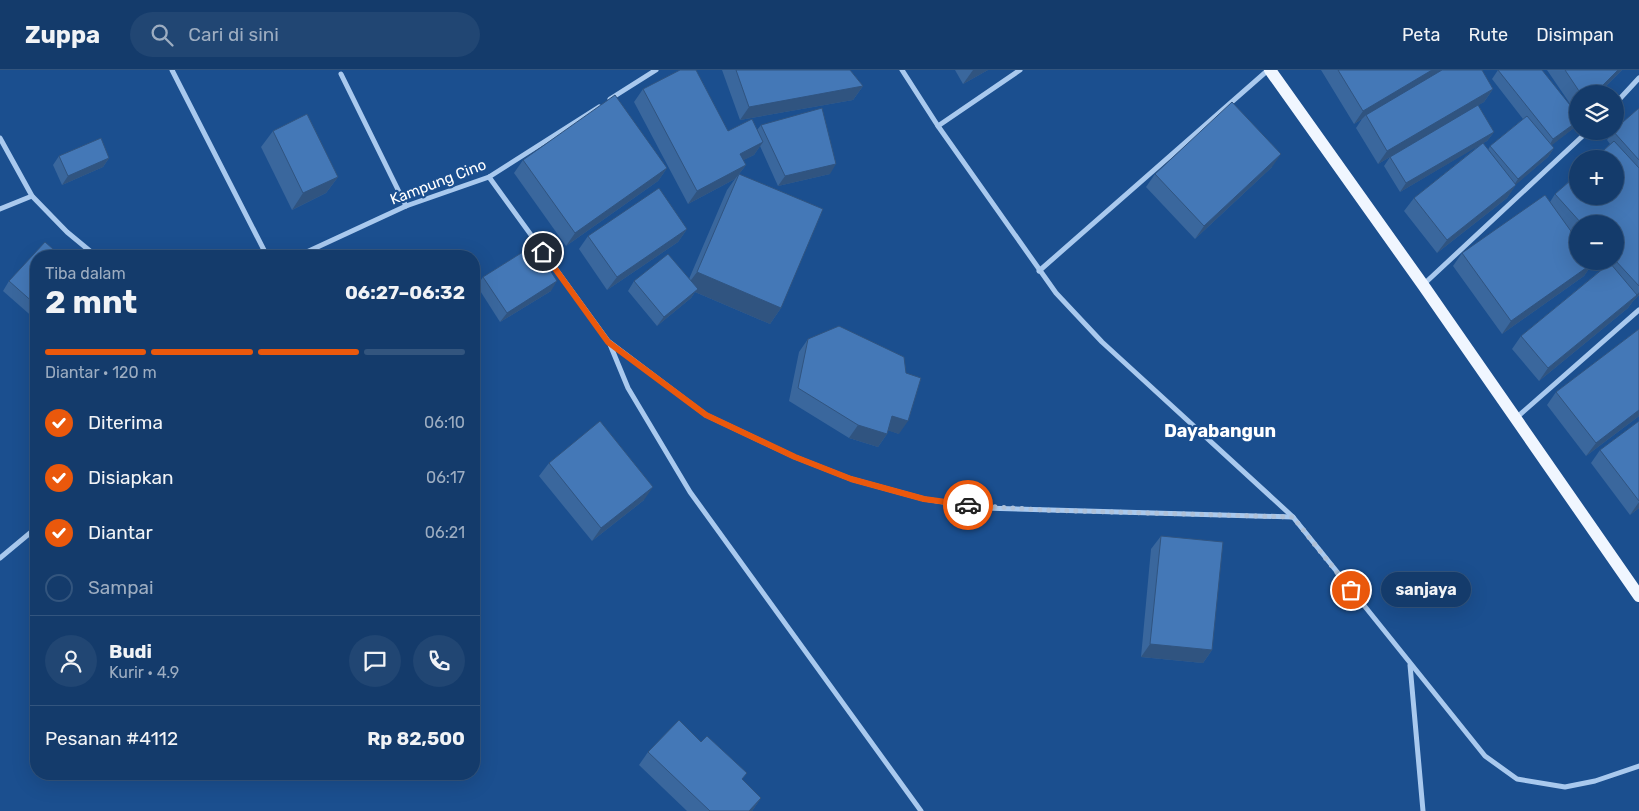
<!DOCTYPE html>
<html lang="id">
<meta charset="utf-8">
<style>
:root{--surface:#143b6b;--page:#214673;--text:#f1f3f6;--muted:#9dadc1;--line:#33557e;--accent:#ea580c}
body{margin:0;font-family:Rubik,sans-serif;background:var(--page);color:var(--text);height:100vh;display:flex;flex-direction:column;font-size:19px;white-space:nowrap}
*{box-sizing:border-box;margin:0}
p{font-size:16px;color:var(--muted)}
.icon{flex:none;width:28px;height:28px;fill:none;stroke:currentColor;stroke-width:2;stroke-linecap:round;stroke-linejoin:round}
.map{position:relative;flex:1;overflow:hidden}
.drawer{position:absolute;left:30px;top:180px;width:450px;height:530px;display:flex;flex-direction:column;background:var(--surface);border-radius:20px;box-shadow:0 5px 20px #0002,0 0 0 1px var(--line)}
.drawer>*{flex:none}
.tools{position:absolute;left:1569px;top:15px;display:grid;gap:10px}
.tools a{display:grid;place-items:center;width:55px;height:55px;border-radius:50%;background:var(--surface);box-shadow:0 5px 20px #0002,0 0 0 1px var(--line);font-size:25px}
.pin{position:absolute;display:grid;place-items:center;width:42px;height:42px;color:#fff;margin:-21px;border:2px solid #fff;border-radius:50%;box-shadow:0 1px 5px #0007}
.courier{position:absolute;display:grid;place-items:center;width:50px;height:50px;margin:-25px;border:4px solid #ea580c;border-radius:50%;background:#fff;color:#222;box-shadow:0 1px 6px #0007}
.bubble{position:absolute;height:35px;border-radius:18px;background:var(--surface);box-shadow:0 5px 20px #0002,0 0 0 1px var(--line);font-size:16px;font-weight:700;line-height:35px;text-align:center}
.head em{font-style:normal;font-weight:700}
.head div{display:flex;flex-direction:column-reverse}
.head{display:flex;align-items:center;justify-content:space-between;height:85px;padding:0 15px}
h1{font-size:32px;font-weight:700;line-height:38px}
.bar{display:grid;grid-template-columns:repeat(4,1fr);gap:8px 5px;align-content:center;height:60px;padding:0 15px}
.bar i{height:6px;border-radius:4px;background:var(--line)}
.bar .active{background:var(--accent)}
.bar p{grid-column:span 4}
.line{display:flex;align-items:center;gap:12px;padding:0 15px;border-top:1px solid var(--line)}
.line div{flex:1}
.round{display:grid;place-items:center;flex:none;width:52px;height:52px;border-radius:26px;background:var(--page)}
ol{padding:0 15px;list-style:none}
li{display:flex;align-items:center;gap:15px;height:55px}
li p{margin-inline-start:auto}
li .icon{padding:5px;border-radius:50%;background:var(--accent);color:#fff;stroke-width:4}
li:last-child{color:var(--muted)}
li i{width:28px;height:28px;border:2px solid var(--line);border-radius:50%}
header{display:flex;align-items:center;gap:30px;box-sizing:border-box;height:70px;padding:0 25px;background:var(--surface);border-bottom:1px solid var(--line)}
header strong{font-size:24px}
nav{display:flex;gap:28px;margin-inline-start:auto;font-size:18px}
.search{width:350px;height:45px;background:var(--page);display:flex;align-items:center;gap:12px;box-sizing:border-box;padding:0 18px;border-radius:28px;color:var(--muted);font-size:19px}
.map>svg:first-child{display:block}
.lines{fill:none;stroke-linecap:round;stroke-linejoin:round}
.minor{stroke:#a9c9ee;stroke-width:5}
.primary{stroke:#f0f6ff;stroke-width:12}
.wall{fill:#3a679d}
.shaded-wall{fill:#305480}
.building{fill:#4478b7;stroke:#305480}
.done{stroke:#afc1d8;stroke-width:5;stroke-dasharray:0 9}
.route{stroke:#ea580c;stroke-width:6}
.labels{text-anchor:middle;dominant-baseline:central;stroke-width:4.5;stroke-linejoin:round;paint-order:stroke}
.street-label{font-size:15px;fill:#fff;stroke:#1b4f8f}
.quarter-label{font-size:18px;font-weight:bold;fill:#fff;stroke:#1b4f8f}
</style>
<header>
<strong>Zuppa</strong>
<div class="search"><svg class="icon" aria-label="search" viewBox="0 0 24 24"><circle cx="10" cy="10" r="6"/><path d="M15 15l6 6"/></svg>Cari di sini</div>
<nav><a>Peta</a><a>Rute</a><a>Disimpan</a></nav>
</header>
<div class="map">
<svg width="1639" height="741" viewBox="0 0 1639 741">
<rect width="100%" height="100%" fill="#1b4f8f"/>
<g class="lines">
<!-- minor -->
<g class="minor">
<path d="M172 0 267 186"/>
<path d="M902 0 938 56 1020 0"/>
<path d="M341 4 406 136"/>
<path d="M610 29 656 0"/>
<path d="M1615 34 1639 8"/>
<path d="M938 56 1056 223 1102 272 1293 447"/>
<path d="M0 68 32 126 67 162 96 186"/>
<path d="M489 107 608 271 706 345 795 387 851 409 924 429 983 438 1293 447 1485 686 1517 709 1565 717 1595 711 1639 696"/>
<path d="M0 139 32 126"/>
<path d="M298 186 406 136 489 107 599 37"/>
<path d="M1039 201 1268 0"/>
<path d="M1424 214 1588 61"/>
<path d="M609 272 628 318 690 422 921 741"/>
<path d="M1516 348 1639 240"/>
<path d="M0 488 36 458"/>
<path d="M1410 595 1423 741"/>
</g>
<!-- primary -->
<path class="primary" d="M1270 0 1423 215 1639 526"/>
</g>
<!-- wall -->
<g class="wall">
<path d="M722 0H850L863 16 853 30 740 50Z"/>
<path d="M955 0H988L963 14Z"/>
<path d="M1321 0H1482L1493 19 1484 32 1478 35 1494 62 1487 71 1483 73 1488 80 1490 76 1523 49 1492 9 1498 0 1578 45V53L1574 58 1551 75 1554 78 1548 87 1516 114 1507 128 1437 183 1404 141 1414 128 1481 74 1400 122 1384 96 1390 87 1378 94 1356 58 1362 49 1354 54Z"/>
<path d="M1547 0H1622L1598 24H1578L1577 44Z"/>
<path d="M643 19 728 61 757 60 761 55 830 104 778 116 760 76 754 85 743 90 746 95 739 104 781 238 770 254 695 222 691 228 657 256 628 221 634 211 689 209 727 120 735 109 688 134 634 32Z"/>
<path d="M1639 38V225L1633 231 1628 238 1539 311 1512 279 1521 266 1602 199 1595 191H1615V154H1578V191L1593 193 1584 206 1502 264 1453 196 1462 183 1550 132 1555 124 1610 74 1607 70 1613 61Z"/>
<path d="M273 61 338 107 326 123 292 140 261 77Z"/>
<path d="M59 86 109 88 103 97 62 115 53 95Z"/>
<path d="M523 90 667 98 658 111 566 176 514 103Z"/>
<path d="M1272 97 1195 169 1146 117 1155 104Z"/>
<path d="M687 159 678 172 607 220 579 179 588 166Z"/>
<path d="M36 186V250L3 221 9 211Z"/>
<path d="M483 207 551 221 500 252 477 216Z"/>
<path d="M1639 259V346L1586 386 1547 335 1556 322Z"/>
<path d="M808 269 899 364 888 360 887 364 878 377 849 368 789 331 799 282Z"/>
<path d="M1639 351V438L1630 445 1591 393 1600 380Z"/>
<path d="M549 393 644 430 592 471 539 406Z"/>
<path d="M1161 466 1212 580 1203 593 1141 587 1151 479Z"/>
<path d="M648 682 743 710 761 728 752 741H687L639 695Z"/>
</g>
<!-- shaded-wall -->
<g class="shaded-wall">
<path d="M973 0H988L963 14Z"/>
<path d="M1432 0H1445L1366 45 1362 49 1354 54 1363 41Z"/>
<path d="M1618 0H1622L1598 24H1594Z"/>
<path d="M863 16 853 30 740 50 749 37Z"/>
<path d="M1493 19 1484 32 1378 94 1387 81Z"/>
<path d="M1578 51V53L1574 58 1547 79 1553 69Z"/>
<path d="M1494 62 1487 71 1400 122 1406 113Z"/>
<path d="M763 72 754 85 730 97 740 84Z"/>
<path d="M1554 78 1548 87 1512 118 1518 109Z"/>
<path d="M1281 84 1272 97 1195 169 1204 156Z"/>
<path d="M109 88 103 97 62 115 68 106Z"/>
<path d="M836 94 830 104 778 116 785 106Z"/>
<path d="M746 95 735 109 688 134 697 121Z"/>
<path d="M667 98 658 111 566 176 575 163Z"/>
<path d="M338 107 326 123 292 140 303 123Z"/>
<path d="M1516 115 1507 128 1437 183 1447 170Z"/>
<path d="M687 159 678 172 607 220 617 207Z"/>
<path d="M1593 193 1584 206 1502 264 1511 251Z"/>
<path d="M697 202 781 238 770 254 695 222 691 228 657 256Z"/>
<path d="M557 211 551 221 500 252 507 243Z"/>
<path d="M1639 222V225L1633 231 1628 238 1539 311 1548 298 1636 226Z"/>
<path d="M1639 340V346L1586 386 1596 373Z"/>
<path d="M892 346 908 351 899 364 883 359Z"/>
<path d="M858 355 887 364 878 377 849 368Z"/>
<path d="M653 417 644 430 592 471 601 458Z"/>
<path d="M1639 432V438L1630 445Z"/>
<path d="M1150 574 1212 580 1203 593 1141 587Z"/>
<path d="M761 728 752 741H749Z"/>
</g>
<!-- building -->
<g class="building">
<path d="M680 0H696L728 61 752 49 763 72 740 84 746 95 697 121 643 19Z"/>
<path d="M736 0H850L863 16 749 37Z"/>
<path d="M1338 0H1432L1363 41Z"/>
<path d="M1442 0H1482L1493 19 1387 81 1366 45Z"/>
<path d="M1498 0H1542L1578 45V51L1553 69Z"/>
<path d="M1565 0H1618L1594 24H1581Z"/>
<path d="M615 25 667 98 575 163 523 90Z"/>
<path d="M1232 32 1281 84 1204 156 1155 104Z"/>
<path d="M1478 35 1494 62 1406 113 1390 87Z"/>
<path d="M822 38 836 94 785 106 761 55Z"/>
<path d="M1639 38V90L1613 61H1615V59Z"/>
<path d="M307 44 338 107 303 123 273 61Z"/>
<path d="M1527 46 1554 78 1518 109 1490 76Z"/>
<path d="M101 68 109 88 68 106 59 86Z"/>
<path d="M1614 71 1639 98V216L1615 190V154H1582L1555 124 1578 104V126H1615V89H1594Z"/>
<path d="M1483 73 1516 115 1447 170 1414 128Z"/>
<path d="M739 104 823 139 781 238 697 202Z"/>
<path d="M659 118 687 159 617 207 588 166Z"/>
<path d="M1545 125 1578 171V191H1592L1593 193 1511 251 1462 183Z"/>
<path d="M45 172 61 186H36V235L9 211Z"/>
<path d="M534 175 557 211 507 243 483 207Z"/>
<path d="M668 184 698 219 664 247 634 211Z"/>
<path d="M1610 193 1637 225 1548 298 1521 266Z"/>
<path d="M839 256 904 287 906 303 921 308 908 351 892 346 887 364 858 355 798 318 808 269Z"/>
<path d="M1639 259V340L1596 373 1556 322Z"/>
<path d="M600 351 653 417 601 458 549 393Z"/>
<path d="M1639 351V431L1600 380Z"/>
<path d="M1161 466 1223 472 1212 580 1150 574Z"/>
<path d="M679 650 701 672 707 666 747 703 742 709 761 728 749 741H710L648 682Z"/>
</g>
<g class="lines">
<!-- done -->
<path class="done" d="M968 435 1043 440 1293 447 1351 520"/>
<!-- route -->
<path class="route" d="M543 182 608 272 706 345 795 387 851 409 924 429 968 435"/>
</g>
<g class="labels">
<!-- street labels -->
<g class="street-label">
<text transform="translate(438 112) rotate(-21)">Kampung Cino</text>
</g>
<!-- quarter labels -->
<g class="quarter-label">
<text x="1220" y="361">Dayabangun</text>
</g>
</g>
</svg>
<div class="tools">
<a><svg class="icon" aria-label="layers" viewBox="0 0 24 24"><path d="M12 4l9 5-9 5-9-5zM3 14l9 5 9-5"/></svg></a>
<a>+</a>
<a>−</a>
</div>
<div class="pin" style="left:1351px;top:520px;background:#ea580c"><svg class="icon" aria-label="bag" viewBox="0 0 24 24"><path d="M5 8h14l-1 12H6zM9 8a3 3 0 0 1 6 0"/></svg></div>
<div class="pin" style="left:543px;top:182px;background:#1f2937"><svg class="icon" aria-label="home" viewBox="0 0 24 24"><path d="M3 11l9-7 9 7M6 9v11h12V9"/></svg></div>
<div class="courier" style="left:968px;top:435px"><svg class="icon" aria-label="car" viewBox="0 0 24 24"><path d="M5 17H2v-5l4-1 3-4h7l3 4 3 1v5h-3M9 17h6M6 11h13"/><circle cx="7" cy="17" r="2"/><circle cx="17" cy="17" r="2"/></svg></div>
<div class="bubble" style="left:1381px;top:502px;width:90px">sanjaya</div>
<section class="drawer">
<div class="head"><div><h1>2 mnt</h1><p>Tiba dalam</p></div><em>06:27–06:32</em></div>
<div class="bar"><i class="active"></i><i class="active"></i><i class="active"></i><i></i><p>Diantar · 120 m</p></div>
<ol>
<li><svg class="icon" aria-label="check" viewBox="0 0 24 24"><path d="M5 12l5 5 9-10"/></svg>Diterima<p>06:10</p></li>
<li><svg class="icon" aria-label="check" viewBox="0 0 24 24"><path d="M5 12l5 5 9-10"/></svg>Disiapkan<p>06:17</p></li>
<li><svg class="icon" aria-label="check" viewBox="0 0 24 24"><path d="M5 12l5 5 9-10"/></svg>Diantar<p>06:21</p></li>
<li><i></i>Sampai</li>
</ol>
<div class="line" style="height:90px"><a class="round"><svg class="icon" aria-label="person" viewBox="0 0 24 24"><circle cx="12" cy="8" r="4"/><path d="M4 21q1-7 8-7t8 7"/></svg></a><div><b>Budi</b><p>Kurir · 4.9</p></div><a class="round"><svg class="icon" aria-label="chat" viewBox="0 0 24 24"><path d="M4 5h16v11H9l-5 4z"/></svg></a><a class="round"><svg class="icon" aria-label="phone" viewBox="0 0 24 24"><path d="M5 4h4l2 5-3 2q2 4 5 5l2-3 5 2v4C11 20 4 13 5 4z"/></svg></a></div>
<div class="line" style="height:65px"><div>Pesanan #4112</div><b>Rp 82,500</b></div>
</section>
</div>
